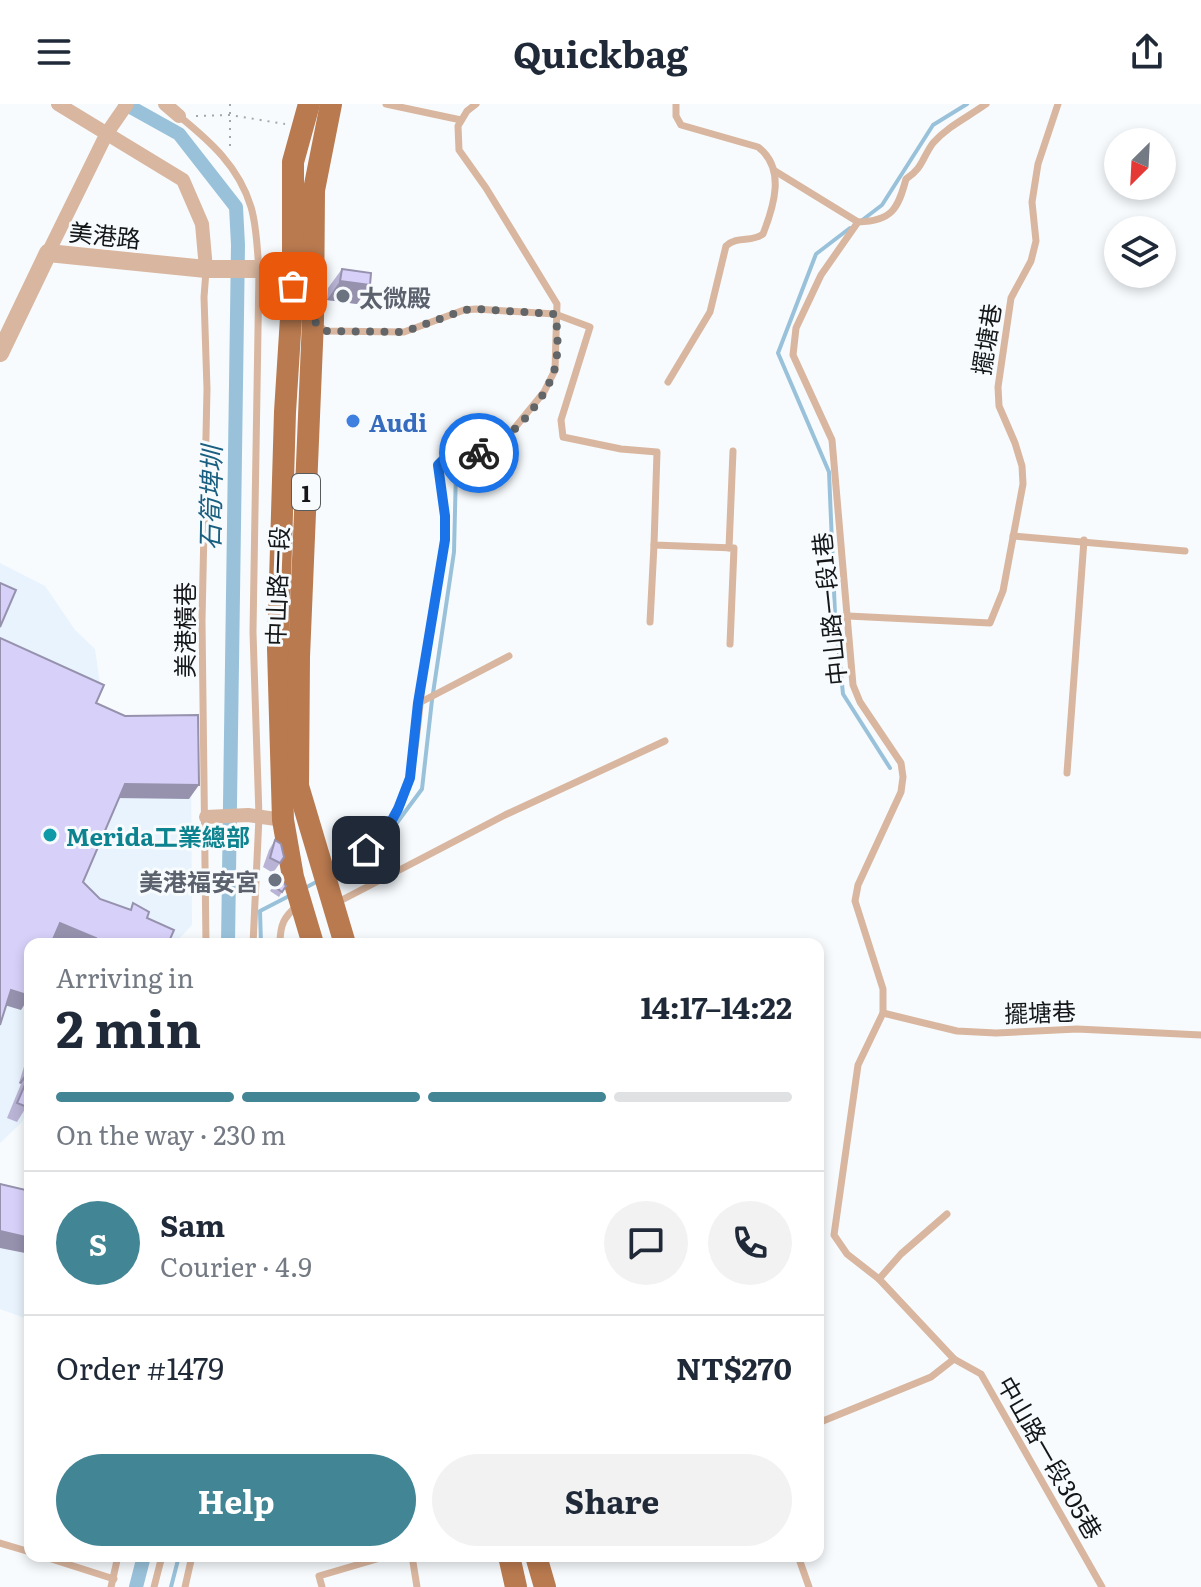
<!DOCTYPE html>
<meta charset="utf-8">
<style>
:root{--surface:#fff;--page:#f2f2f3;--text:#1f2937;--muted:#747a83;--line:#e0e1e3;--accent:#428595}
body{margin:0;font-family:Literata,"Noto Sans TC",serif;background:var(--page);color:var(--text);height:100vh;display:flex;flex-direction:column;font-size:30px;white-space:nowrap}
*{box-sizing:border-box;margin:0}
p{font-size:26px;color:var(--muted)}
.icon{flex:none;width:44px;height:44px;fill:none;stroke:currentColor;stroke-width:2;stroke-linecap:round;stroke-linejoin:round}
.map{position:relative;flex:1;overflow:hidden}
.side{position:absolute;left:24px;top:834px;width:800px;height:624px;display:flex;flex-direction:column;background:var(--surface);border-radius:16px;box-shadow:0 4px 12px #0003}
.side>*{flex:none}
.needle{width:52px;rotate:204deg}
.buttons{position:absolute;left:1104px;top:24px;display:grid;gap:16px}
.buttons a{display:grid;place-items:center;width:72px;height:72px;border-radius:50%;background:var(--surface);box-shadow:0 4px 12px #0003;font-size:40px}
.pin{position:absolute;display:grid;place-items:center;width:68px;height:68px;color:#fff;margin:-34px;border-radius:16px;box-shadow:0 4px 12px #0006}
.courier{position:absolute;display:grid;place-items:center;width:80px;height:80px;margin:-40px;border:6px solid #1a73e8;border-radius:50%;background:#fff;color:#222;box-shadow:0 2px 10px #0007}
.summary em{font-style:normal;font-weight:700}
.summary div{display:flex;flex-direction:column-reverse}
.summary{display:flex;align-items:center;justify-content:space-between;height:136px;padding:0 32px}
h1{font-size:52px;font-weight:700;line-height:60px}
.bar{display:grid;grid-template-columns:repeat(4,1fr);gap:12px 8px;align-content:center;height:96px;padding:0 32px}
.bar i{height:10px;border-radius:6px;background:var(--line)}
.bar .on{background:var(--accent)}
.bar p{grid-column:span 4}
.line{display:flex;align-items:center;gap:20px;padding:0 32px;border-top:2px solid var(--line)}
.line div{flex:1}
.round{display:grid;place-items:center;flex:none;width:84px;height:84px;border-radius:42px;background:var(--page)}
.action{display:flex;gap:16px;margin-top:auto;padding:16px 32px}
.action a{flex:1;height:92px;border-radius:48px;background:var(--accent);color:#fff;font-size:32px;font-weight:700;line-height:92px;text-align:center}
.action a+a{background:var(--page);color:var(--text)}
header{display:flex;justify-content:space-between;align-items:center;height:104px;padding:0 32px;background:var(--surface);font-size:36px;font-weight:700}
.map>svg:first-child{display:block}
.built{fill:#e8f3fd}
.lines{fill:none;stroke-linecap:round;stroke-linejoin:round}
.stream{stroke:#99c2da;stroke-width:4}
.canal{stroke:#99c2da;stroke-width:14}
.path{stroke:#a3a7a9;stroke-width:2;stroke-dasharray:2 6;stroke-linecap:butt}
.service{stroke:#d9b69f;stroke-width:7}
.minor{stroke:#d9b69f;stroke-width:14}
.tertiary{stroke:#d9b69f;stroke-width:18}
.primary{stroke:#b97a4f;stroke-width:22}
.wall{fill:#b9b3d5}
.shaded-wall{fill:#9692ae}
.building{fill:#d7d0f8;stroke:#9692ae;stroke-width:2}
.done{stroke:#636668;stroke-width:8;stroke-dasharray:0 14.4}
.route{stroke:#1a73e8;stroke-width:10}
.worship-dot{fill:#6b7280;stroke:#f7fbfe;stroke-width:3}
.shop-dot{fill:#3f7fe0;stroke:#f7fbfe;stroke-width:3}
.culture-dot{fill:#0f9aa8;stroke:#f7fbfe;stroke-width:3}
.labels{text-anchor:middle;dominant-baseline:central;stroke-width:6;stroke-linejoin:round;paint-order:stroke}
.shield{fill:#f7fbfe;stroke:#585b5c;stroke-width:2}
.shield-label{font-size:22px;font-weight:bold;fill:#141617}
.street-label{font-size:24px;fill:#141617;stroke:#f7fbfe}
.worship-label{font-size:24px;font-weight:bold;fill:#5b616d;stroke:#f7fbfe;text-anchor:start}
.shop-label{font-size:24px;font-weight:bold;fill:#366cbe;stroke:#f7fbfe;text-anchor:start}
.culture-label{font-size:24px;font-weight:bold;fill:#0d838f;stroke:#f7fbfe;text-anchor:start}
.water-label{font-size:26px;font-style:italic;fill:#195f7f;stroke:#f7fbfe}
</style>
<header><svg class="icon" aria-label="menu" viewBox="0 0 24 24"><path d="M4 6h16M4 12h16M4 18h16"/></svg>Quickbag<svg class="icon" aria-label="share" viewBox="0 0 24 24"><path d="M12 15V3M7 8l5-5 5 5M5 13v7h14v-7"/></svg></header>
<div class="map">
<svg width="1201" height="1483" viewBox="0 0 1201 1483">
<rect width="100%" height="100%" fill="#f7fbfe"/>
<!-- built -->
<g class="built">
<path d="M0 459 45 482 75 526 95 545 100 580 92 612 191 622 192 821 174 840H30V1002L22 1018 0 1039Z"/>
<path d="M0 1086 30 1093V1216L0 1205Z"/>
</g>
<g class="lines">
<!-- stream -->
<g class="stream">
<path d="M861 117 882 101 933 21 967 0"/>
<path d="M850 124 816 150 778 249 829 368 835 510 843 590 890 664"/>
<path d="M331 770 376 747 422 685 432 596 454 448 456 366 497 349"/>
<path d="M303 785 320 776"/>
<path d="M261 840 260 807 291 791"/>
<path d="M171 1483 179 1452"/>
</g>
<!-- canal -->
<g class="canal">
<path d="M125 0 179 30 236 103 238 141 228 840"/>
<path d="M136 1483 144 1452"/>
</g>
<!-- path -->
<g class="path">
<path d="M230 0V43"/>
<path d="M196 12 230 11 285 20"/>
</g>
<!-- service -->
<g class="service">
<path d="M386 0 461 16"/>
<path d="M986 0C968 13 948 22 933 39 922 54 923 64 906 75 898 105 892 117 858 118L821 171 796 224 793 251 832 336 853 581 860 598 901 659 903 673 901 688 858 781 855 797 883 885V909L858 961 834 1131 847 1150 879 1175 954 1255 981 1270 1102 1483"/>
<path d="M179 12C211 38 239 63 251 103 257 123 257 146 259 165L253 528 259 713 253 840"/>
<path d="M775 67 858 118"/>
<path d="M206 167 204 193 207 285 202 517 206 840"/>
<path d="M317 219 325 227 404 228 464 206 476 205 555 210 590 223 561 316 563 333 621 345 657 348 654 441 734 444 730 540"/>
<path d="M668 278 710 208 726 142C738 131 751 139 763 130 774 102 786 64 758 43L681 21 676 12V0"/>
<path d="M1013 432 1185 447"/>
<path d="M729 444 733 347"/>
<path d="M848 512 990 519 1003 487 1023 380 1022 362 1015 339 999 302 998 283 1011 194 1031 157 1036 137 1032 98 1038 60 1058 0"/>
<path d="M650 518 654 441"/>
<path d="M419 599 509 552"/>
<path d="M1067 669 1084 436"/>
<path d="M325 766C347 757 370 747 386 727 419 685 417 608 425 556 431 516 439 476 445 436V412L438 361 444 355 483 347 504 337 544 288 555 266 557 200 486 84 459 46 458 22 467 7 476 0"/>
<path d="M338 798 505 711 665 637"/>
<path d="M280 840C280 820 284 813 298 801"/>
<path d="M883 909 957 927 996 929 1077 925 1201 931"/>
<path d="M879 1175 901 1150 947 1110"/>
<path d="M818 1319 931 1273 954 1255"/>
<path d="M0 1439 30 1448"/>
<path d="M42 1452 114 1475"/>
<path d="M412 1452 417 1483"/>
<path d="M798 1452 809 1483"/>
<path d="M111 1483 118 1452"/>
<path d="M154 1483 162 1452"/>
<path d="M185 1483 192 1452"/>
<path d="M322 1483 319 1472 387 1452"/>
</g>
<!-- minor -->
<g class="minor">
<path d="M58 0 183 76 202 120 206 165"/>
<path d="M165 0 179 12"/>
<path d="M48 149 107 29 127 0"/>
<path d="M206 713 248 711 283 716"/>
</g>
<!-- tertiary -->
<path class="tertiary" d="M0 249 48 149 206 165H259L293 182 298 190"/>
<!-- primary -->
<g class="primary">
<path d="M309 0 293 58V182L285 308 278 545 283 716 293 773 313 840"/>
<path d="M331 0 314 86 313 216 299 553 298 682 345 840"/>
<path d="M509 1452 516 1483"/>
<path d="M536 1452 545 1483"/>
</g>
</g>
<!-- wall -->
<g class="wall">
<path d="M342 165 357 200 327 196 328 184Z"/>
<path d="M275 736 284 753 273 769 263 763 269 746Z"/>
<path d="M279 773 282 788 279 793 270 787Z"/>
<path d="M30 943V997L17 1018 7 1014 21 980 19 979Z"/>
</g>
<!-- shaded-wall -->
<g class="shaded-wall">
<path d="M340 177 370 181 357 200 327 196Z"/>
<path d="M125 680 199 681 189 695 115 694Z"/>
<path d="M60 819 96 834 93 840H66L50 833Z"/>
<path d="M11 886 30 892 21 906 1 900Z"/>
<path d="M29 965 30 968 21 980 19 979Z"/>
<path d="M0 1127 30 1134V1150L0 1144Z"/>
</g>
<!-- building -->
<g class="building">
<path d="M342 165 371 169 370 181 340 177Z"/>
<path d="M0 479 16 486 0 523Z"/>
<path d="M0 534 104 581 96 599 125 612 198 611 199 681 125 680 83 778 100 795 131 806 133 799 149 808 147 814 174 826 168 840H94L96 834 60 819 51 840H30V892L11 886 0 921Z"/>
<path d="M275 736 281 740 284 753 280 759 270 754Z"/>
<path d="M279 773 286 782 282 788 274 782Z"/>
<path d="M30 969V997L27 1003 17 999Z"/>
<path d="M0 1080 30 1087V1134L0 1127Z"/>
</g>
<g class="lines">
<!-- done -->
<path class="done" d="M293 182 313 216 325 227 404 228 464 206 476 205 555 210C558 225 559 251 554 267 545 297 508 339 479 349"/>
<!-- route -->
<path class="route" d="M366 746 386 727 398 705 410 674 418 599 445 436V412L438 361 444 355 479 349"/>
</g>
<!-- markers -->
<g class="worship-dot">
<circle cx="343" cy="192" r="8"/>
<circle cx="275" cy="776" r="8"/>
</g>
<circle class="shop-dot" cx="353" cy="317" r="8"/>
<circle class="culture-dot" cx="50" cy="731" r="8"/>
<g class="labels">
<!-- shield labels -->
<rect class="shield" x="292" y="370" width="28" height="36" rx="6"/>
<g class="shield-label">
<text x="306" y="388">1</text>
</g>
<!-- street labels -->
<g class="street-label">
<text transform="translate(105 130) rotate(6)">美港路</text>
<text transform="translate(985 235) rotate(-81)">擺塘巷</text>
<text transform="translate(276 482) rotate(-88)">中山路一段</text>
<text transform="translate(828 505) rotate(-96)">中山路一段1巷</text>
<text transform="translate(183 526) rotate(-90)">美港橫巷</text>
<text transform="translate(1040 907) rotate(-2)">擺塘巷</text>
<text transform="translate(1051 1353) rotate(60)">中山路一段305巷</text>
</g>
<!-- worship labels -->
<g class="worship-label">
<text x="359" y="192">太微殿</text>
<text x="259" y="776" text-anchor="end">美港福安宮</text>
</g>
<!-- shop labels -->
<g class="shop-label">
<text x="369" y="317">Audi</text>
</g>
<!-- culture labels -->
<g class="culture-label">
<text x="66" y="731">Merida工業總部</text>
</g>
<!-- water labels -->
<g class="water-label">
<text transform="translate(209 394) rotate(-89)">石筍埤圳</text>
</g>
</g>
</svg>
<div class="buttons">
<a><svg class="needle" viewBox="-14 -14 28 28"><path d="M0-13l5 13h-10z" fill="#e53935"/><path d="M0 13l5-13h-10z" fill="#747a83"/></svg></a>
<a><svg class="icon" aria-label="layers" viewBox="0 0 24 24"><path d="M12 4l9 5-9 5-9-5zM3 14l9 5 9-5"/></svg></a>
</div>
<div class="pin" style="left:293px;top:182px;background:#ea580c"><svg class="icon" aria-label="bag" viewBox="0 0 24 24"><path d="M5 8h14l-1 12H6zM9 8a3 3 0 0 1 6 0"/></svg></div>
<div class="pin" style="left:366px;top:746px;background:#1f2937"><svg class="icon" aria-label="home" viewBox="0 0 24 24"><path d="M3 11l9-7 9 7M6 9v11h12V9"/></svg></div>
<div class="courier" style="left:479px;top:349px"><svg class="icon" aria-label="bike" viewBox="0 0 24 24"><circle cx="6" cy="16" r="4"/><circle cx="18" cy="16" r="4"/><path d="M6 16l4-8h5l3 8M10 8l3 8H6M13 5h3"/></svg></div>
<section class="side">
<div class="summary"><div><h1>2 min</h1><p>Arriving in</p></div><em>14:17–14:22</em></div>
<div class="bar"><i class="on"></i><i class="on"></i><i class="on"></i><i></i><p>On the way · 230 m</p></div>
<div class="line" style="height:144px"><b class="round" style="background:var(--accent);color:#fff">S</b><div><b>Sam</b><p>Courier · 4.9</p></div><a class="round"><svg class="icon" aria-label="chat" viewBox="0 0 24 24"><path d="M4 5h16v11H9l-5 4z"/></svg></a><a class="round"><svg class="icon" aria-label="phone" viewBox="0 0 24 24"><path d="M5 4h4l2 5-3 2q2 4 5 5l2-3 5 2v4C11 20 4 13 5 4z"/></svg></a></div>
<div class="line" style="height:104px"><div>Order #1479</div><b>NT$270</b></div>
<div class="action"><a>Help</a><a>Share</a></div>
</section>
</div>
